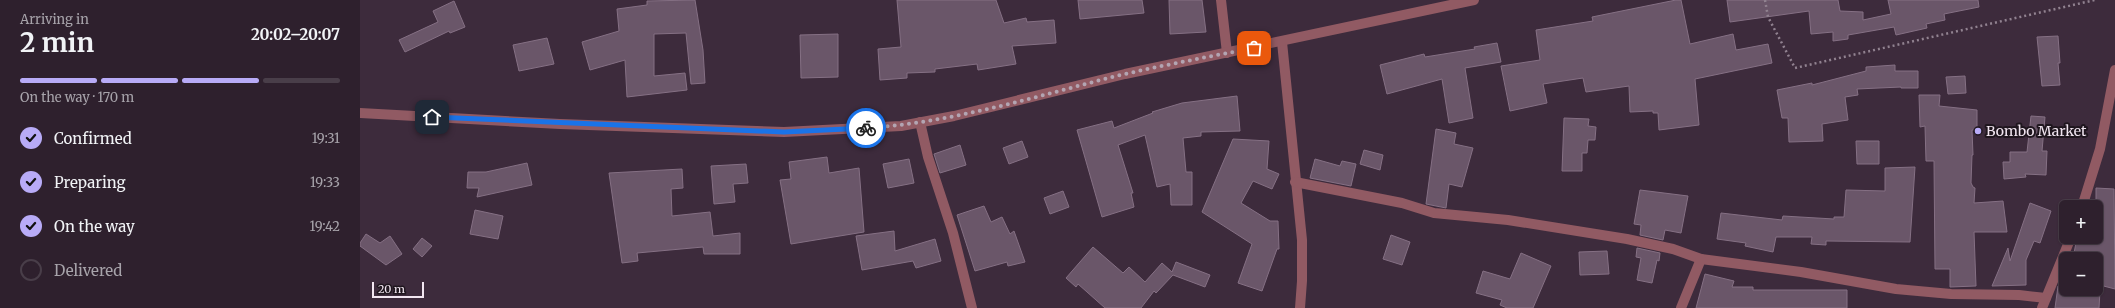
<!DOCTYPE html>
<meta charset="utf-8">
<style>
:root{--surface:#2e202d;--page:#362835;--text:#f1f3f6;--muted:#a7a3aa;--line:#493e49;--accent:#b8abf7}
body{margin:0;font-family:Merriweather,serif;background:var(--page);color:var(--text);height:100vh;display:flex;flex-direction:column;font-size:15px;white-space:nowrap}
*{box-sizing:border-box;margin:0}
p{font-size:13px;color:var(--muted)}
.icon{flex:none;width:22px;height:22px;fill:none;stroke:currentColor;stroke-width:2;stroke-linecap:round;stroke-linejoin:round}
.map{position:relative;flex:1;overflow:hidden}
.panel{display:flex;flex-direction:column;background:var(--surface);width:360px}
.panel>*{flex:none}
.controls{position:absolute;left:1699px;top:200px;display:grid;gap:8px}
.controls a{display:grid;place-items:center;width:44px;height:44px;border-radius:6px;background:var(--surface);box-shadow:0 1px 3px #0004,0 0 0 1px var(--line);font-size:20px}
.scale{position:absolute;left:12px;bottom:10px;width:52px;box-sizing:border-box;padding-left:4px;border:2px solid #f2e6f1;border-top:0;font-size:11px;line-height:14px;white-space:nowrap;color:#f2e6f1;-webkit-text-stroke:3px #1f161e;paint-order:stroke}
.pin{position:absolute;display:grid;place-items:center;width:34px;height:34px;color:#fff;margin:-17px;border-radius:8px;box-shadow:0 2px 6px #0006}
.courier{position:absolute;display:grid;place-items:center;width:40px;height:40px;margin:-20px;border:3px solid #1a73e8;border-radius:50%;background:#fff;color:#222;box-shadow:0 1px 5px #0007}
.head em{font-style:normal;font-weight:700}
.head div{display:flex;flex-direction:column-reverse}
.head{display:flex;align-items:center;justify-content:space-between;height:68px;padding:0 20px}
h1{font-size:26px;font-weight:700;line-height:30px}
.bar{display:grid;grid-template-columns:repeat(4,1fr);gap:6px 4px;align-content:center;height:48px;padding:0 20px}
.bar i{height:5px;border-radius:3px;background:var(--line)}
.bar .on{background:var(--accent)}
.bar p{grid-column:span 4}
ol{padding:0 20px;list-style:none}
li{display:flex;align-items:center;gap:12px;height:44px}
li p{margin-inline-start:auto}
li .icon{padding:4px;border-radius:50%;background:var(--accent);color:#111;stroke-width:4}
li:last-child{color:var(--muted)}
li i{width:22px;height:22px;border:2px solid var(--line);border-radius:50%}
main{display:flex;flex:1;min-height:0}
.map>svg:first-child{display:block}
.building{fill:#6a5669;stroke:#857084}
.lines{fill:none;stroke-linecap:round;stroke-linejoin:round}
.path{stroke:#918290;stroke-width:2.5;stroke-dasharray:2 3;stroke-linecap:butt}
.minor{stroke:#915a63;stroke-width:10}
.done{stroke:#b3a5b2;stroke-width:4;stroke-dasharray:0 7.2}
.route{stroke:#1a73e8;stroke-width:5}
.poi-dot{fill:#b8abf7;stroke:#1f161e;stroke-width:1.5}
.labels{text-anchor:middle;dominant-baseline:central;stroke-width:4;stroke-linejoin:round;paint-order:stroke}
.poi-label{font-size:14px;fill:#f2e6f1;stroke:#1f161e;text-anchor:start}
</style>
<main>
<section class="panel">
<div class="head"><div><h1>2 min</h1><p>Arriving in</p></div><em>20:02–20:07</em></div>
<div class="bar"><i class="on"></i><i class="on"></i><i class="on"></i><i></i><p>On the way · 170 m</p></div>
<ol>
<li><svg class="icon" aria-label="check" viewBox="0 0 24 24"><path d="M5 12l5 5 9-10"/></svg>Confirmed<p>19:31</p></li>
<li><svg class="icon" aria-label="check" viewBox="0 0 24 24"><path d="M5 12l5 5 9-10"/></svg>Preparing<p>19:33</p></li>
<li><svg class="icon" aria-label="check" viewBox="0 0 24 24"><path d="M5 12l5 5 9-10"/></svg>On the way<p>19:42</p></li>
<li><i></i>Delivered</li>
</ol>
</section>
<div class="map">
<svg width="1755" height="308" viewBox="0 0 1755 308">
<rect width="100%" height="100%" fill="#3d2b3c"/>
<!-- building -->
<g class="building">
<path d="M335 0 343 50 345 83 331 84 326 33 294 34V76L325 73 327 90 267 97 265 60 230 70 222 42 259 31 257 9 287 5V1Z"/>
<path d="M537 0H636L644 23 666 18 667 22 694 20 696 43 652 46 656 64 618 70 617 64 575 69V72L547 73V78L520 80 518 49 541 47Z"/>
<path d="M718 0H782L784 13 720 19Z"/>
<path d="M809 0H842L846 32 810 34Z"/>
<path d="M1316 0H1321L1330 44 1373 34 1376 50 1408 44 1412 63 1335 79 1339 125 1299 130 1298 113H1293V111L1270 112 1269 86 1226 92 1223 78 1183 84 1187 103 1150 111 1141 66 1180 60 1176 30 1233 21 1232 17Z"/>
<path d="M1367 0H1478L1480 11 1503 12V20L1531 14 1528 0H1618L1619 7 1584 14 1585 20 1566 24 1567 28 1536 35 1534 27 1488 35V39L1473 41V32L1451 34 1449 11 1370 22Z"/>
<path d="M94 1 105 27 90 33 89 31 45 52 39 40 78 22 73 11Z"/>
<path d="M478 34V77L441 78 440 35Z"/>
<path d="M1698 36 1700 63H1698L1700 85 1682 86 1677 37Z"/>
<path d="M187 38 194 64 159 71 153 45Z"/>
<path d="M1137 43 1141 62 1105 68 1113 118 1089 123 1082 79 1027 94 1020 65 1064 54 1065 57 1115 49 1114 47Z"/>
<path d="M1535 65V71H1558V88H1541V87L1497 89 1498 95 1485 97 1488 120 1462 124 1463 141 1429 142 1428 118H1422L1417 90 1452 83V85L1506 71V67Z"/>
<path d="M1605 76 1606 93 1588 94 1586 77Z"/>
<path d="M1559 95H1580L1579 106 1617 110V130H1612L1613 155H1612L1611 183 1613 187 1615 188 1614 203 1643 201 1647 232H1614L1616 286 1590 287V269H1575L1574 161H1566L1565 126 1560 127Z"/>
<path d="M877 96 880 131 841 132V136L823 138 826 172H832V205H811L810 184 797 187 785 135 758 145 773 193H771L774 207 742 217 717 130 752 121 754 128 793 113 792 112 822 103Z"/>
<path d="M1671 116 1685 117 1682 151H1687L1686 175 1665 174 1666 177 1644 179 1643 162H1650V152H1667Z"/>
<path d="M1204 118 1229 119 1228 126 1236 127 1235 140H1228L1227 153H1222V171H1202Z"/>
<path d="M1076 129 1096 133 1094 144 1113 148 1102 187 1089 184 1086 208 1066 204Z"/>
<path d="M873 139 909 141 907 169 919 174 912 189 893 181 881 203 910 221H918L919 249H917L902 291 878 283 892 244 842 212Z"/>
<path d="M662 141 668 157 649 164 643 148Z"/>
<path d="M1496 141H1519V164H1497Z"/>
<path d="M600 145 606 165 580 173 574 154Z"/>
<path d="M1004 150 1023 155 1020 170 1000 164Z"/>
<path d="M467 157 469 173 499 168 504 232 431 244 420 180 431 179 429 162Z"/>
<path d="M549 159 554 183 528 188 523 164Z"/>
<path d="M955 159 980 166 982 161 996 164 991 186 950 178Z"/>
<path d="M167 163 172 185 117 197 119 188H107L108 172H126Z"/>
<path d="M386 164 388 183 373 184 375 202 354 204 351 166Z"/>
<path d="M1555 167 1550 242 1466 241V245L1451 244 1452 237H1416L1413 252 1385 246 1386 243 1357 239 1361 213 1422 220 1423 216 1474 219V217H1484L1486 190 1525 191V168Z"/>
<path d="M322 169 323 188 311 189 312 216 350 212 353 236 380 233V254H344L343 247 277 253 278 261 262 263 249 173Z"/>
<path d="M1736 188 1754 189 1755 289 1736 284V259H1713L1717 237H1736Z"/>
<path d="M1280 190 1328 196 1321 233 1305 230 1303 240 1280 235 1281 225 1274 224Z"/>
<path d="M703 191 709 207 690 214 684 198Z"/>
<path d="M1670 203 1691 211 1680 243 1674 241 1666 260V285L1632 286 1648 248 1650 261Z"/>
<path d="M624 206 631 222 642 217 650 234 654 231 665 262 648 266 647 262 615 271 597 215Z"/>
<path d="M115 210 143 216 138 239 110 234Z"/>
<path d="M534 231 535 251 575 239 581 261 556 268 553 261 502 270 496 236Z"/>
<path d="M6 234 20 243 30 236 42 254 26 265 0 246V243Z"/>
<path d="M1031 235 1050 242 1042 265 1023 259Z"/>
<path d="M62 238 72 246 62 257 53 249Z"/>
<path d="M733 247 763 273 769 267 785 282 802 263 812 272 816 262 850 275 845 287 813 275 796 293 794 291 781 308H745L718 284 716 287 706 278Z"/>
<path d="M1277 248 1300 253 1299 261 1297 260 1292 283 1277 280 1281 258 1276 257Z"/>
<path d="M1247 251 1249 274 1220 275 1219 252Z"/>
<path d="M1161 253 1191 266 1173 308H1147L1140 305 1142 300 1116 293 1123 271 1150 279Z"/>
<path d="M1345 274 1374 281 1372 287H1393V290H1487V308H1336Z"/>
<path d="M1698 286 1706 287V289L1740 291 1739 308H1695Z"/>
</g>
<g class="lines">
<!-- path -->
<path class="path" d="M1405 0 1408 17 1435 68 1735 0"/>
<!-- minor -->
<g class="minor">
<path d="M861 0 867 53"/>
<path d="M922 42 942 240V281L940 308"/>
<path d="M0 113 200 124 424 132 541 126 594 116 765 74 1114 0"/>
<path d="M560 122 568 157 593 233 612 308"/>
<path d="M935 182 1042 203 1074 213 1148 220 1267 239 1313 249 1341 259 1441 272 1536 289 1591 294 1659 295 1686 298"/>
<path d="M1722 207 1740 149 1755 70"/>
<path d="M1321 308 1341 259"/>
<path d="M1682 308 1711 237"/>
</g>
</g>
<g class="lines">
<!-- done -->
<path class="done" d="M506 128C589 123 671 98 752 77 799 66 847 57 894 48"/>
<!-- route -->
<path class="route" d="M72 117 424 132 506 128"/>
</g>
<!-- markers -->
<circle class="poi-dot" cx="1618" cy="131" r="4"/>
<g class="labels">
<!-- poi labels -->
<g class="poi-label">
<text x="1626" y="131">Bombo Market</text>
</g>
</g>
</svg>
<div class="controls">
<a>+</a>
<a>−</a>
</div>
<div class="scale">20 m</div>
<div class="pin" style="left:894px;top:48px;background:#ea580c"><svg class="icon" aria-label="bag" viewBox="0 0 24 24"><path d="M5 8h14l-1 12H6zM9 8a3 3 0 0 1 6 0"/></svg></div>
<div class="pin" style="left:72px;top:117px;background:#1f2937"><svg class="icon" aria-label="home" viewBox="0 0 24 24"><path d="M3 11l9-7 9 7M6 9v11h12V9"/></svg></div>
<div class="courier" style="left:506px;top:128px"><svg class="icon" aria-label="bike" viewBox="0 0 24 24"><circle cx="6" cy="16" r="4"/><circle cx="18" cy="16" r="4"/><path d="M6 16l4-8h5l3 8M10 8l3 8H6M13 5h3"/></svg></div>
</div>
</main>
